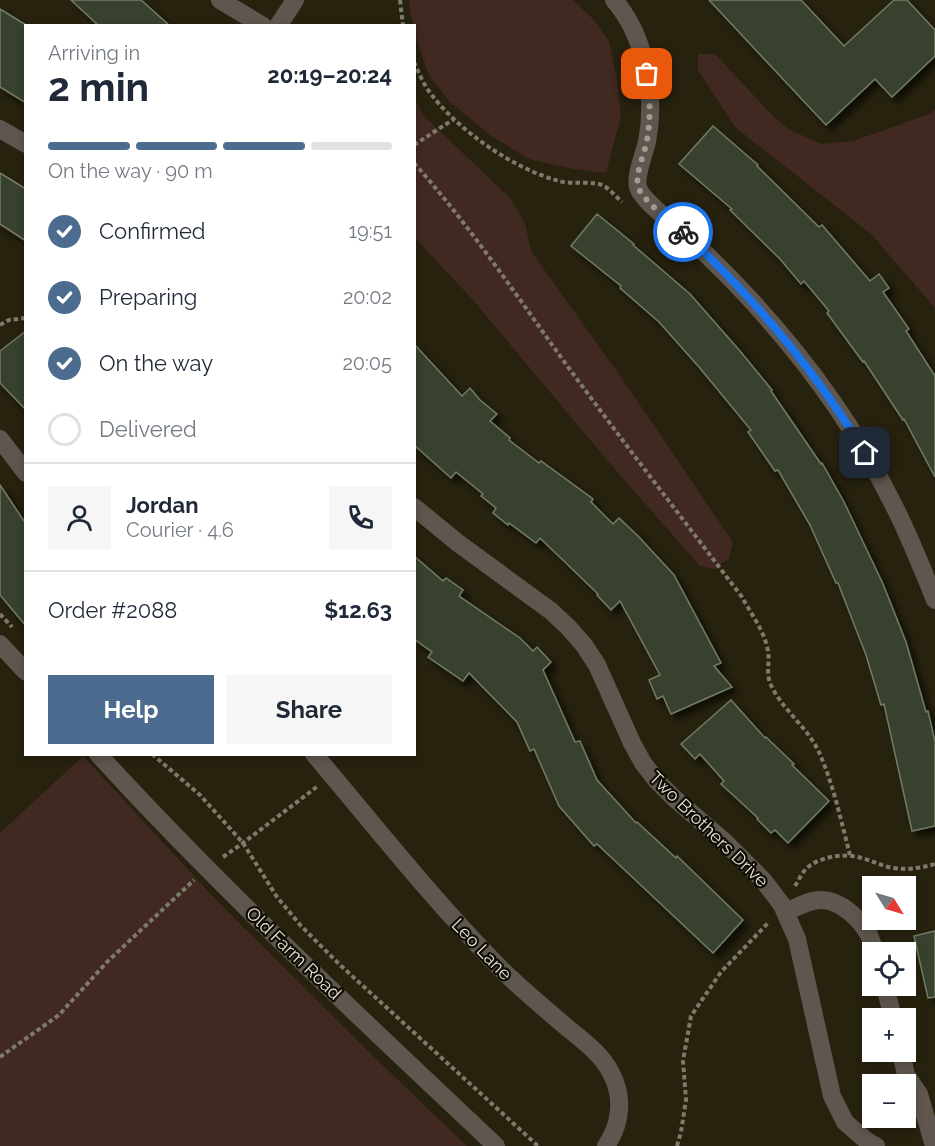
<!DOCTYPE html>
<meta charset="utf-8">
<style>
:root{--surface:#fff;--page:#f6f6f7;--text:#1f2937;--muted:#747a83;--line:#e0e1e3;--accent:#4b6c8f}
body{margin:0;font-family:Raleway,sans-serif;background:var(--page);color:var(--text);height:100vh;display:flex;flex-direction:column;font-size:22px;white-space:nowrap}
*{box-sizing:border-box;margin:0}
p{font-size:20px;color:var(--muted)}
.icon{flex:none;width:33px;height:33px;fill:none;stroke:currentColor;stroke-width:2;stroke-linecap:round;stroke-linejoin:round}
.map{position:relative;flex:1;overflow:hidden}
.sheet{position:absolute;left:24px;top:24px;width:392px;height:732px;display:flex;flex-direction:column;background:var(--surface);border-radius:0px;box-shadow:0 3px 9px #0003}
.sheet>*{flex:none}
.needle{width:39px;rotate:127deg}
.fabs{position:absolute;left:862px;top:876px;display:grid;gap:12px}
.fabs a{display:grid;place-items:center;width:54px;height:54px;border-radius:0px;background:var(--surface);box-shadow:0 3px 9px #0003;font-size:30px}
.pin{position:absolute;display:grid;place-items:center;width:51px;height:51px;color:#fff;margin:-26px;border-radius:12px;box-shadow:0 3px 9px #0006}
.courier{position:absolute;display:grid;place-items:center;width:60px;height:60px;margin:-30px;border:4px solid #1a73e8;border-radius:50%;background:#fff;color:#222;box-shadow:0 2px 8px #0007}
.headline em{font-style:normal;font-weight:700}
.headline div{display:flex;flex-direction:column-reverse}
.headline{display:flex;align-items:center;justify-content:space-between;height:102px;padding:0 24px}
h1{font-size:39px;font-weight:700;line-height:45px}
.bar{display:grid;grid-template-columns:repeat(4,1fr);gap:9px 6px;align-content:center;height:72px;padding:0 24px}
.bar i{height:8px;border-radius:4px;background:var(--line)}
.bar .current{background:var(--accent)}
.bar p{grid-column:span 4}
.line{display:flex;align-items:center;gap:15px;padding:0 24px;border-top:2px solid var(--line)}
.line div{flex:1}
.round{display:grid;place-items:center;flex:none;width:63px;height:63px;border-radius:0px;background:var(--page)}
ol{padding:0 24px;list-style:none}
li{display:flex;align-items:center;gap:18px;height:66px}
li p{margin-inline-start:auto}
li .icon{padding:6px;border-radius:50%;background:var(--accent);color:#fff;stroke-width:4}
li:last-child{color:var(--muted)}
li i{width:33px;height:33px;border:3px solid var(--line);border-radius:50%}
.button{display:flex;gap:12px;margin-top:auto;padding:12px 24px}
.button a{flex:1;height:69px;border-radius:0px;background:var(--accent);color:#fff;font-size:24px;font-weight:700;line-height:69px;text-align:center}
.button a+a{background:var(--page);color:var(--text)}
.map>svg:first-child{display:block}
.green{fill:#412821}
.building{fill:#38412d;stroke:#717b65;stroke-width:1.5;filter:url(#shadow)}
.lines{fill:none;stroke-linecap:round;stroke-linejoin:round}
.path{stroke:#7e7a69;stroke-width:4;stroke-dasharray:4.5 3;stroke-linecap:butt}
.minor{stroke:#5f574f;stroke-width:18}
.done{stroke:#a29e8f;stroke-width:6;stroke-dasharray:0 10.8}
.route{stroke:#1a73e8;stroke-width:8}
.labels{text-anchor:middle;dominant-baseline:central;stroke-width:4.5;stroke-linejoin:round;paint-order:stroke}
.street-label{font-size:18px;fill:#e4e1d4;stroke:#0e0c04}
</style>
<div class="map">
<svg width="935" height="1146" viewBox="0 0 935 1146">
<defs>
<filter id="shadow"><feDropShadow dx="5.5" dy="5.5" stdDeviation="3" flood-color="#0009"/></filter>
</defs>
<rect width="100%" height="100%" fill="#27220e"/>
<!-- green -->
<g class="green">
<path d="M409 0H573L593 19 609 41 617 80 621 117 606 173 573 169 529 159 491 136 449 101 429 75 418 44 414 26 410 12Z"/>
<path d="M698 54H715L774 117 790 130 822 144 853 141 927 115 935 110V308L871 234 735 127 698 70Z"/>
<path d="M414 99 425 117 510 198 525 223 531 251 623 380 733 542 729 558 715 569 700 566 618 473 472 299 414 237Z"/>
<path d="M83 756 219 903 374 1057 467 1146H0V833Z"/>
</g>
<!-- building -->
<g class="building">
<path d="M71 0H141L170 26H99Z"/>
<path d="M709 0H801L844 46 894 0H907L935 30V56L892 97 875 79 826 125Z"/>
<path d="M0 9 26 25V103L0 87Z"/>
<path d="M713 126 758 165 757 166 819 227 822 225 870 281 879 274 889 288 883 292 909 329 906 331 935 376V477L904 419 903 420 864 361 863 362 827 313 829 311 804 281 801 284 780 259 730 210 732 209 679 164Z"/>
<path d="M0 173 26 189V241L0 224Z"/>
<path d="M597 214 634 244 633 245 690 294 740 351 772 390 771 391 821 464 822 463 844 502 883 584 906 642 926 712 928 711 935 742V826L912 831 884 704 881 705 866 655 838 583H836L810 525 778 470 775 471 748 432 751 430 699 367 659 322 620 288 621 286 571 246Z"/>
<path d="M26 331V410L0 383V351Z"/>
<path d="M414 344 462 396 470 388 480 400 497 414 490 421 510 438 509 440 539 463 541 461 593 499 591 502 613 524 619 518 638 536 674 575 721 663 714 666 732 687 671 714 663 696 657 699 649 680 660 675 620 601 611 610 597 595 598 594 540 538 536 543 509 523 508 525 493 513 496 508 481 496 483 494 456 472 451 478 414 445Z"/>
<path d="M0 485 26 524V626L0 595Z"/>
<path d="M414 556 443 581 446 578 463 590 459 596 520 638 533 651 537 647 551 662 543 670 575 742 580 741 597 780 636 823 637 822 676 858 677 856 743 920 713 953 597 844 594 846 559 806 534 749 530 751 517 722 469 673 463 681 428 657 432 652 414 639Z"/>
<path d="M731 700 765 738 766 737 794 764 792 765 829 801 788 843 775 830 771 833 757 819 758 818 721 784 724 781 700 754 695 759 681 744Z"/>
<path d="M935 931V997L928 998 914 936Z"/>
</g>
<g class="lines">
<!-- path -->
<g class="path">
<path d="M400 0 403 26"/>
<path d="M414 62C419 73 423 84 431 94 459 131 514 169 559 181 572 185 595 180 604 186 611 190 616 197 622 202"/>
<path d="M414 145 454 119"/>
<path d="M414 163C472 228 520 301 571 371 627 447 685 522 742 597 751 614 765 632 768 651 770 661 766 672 770 683 780 707 806 726 818 750 833 782 841 821 850 855"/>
<path d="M0 325 9 320 26 318"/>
<path d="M0 614 12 627"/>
<path d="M152 754 200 795 243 843 277 897 301 926 339 964 538 1146"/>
<path d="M223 857 243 843 318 786"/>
<path d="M795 886C799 880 802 872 808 867 822 856 845 853 862 858 873 861 882 866 893 868 908 870 921 868 935 864"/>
<path d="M0 1057 59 1015 107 962 194 880"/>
<path d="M677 1146 681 1132 686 1100 683 1061 691 1016 721 972 769 922"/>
</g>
<!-- minor -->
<g class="minor">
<path d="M220 0 263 26"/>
<path d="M614 0C646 37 656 96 647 142 644 154 635 176 638 187 641 200 675 225 686 235 701 249 716 264 731 279 794 344 851 419 891 500 908 532 921 566 935 600"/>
<path d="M278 26 295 0"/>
<path d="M0 129 26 144"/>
<path d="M0 439 26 473"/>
<path d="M414 507 458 543 551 611 568 627 584 645 597 665 632 743 643 763 657 781 674 798 725 842 763 880 782 905 797 939 832 1096 845 1122 867 1141 876 1146"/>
<path d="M0 644 26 672"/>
<path d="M98 754C224 892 361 1018 496 1146"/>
<path d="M314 754C375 826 433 900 499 967 520 988 542 1006 564 1025 581 1039 601 1053 611 1073 624 1097 621 1124 606 1146"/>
<path d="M786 912C797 907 809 900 821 900 841 900 860 919 869 935 871 940 873 947 876 952"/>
<path d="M885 986 893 1018"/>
<path d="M901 1052 906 1075 919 1094 934 1146"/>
</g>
</g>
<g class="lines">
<!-- done -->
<path class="done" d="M647 74C650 97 651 117 647 140 645 153 635 173 638 186 640 198 672 223 683 232"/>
<!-- route -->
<path class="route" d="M683 232C753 297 816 371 865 453"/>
</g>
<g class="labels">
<!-- street labels -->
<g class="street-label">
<text transform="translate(709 829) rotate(44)">Two Brothers Drive</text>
<text transform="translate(482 949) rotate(46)">Leo Lane</text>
<text transform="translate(294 953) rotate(44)">Old Farm Road</text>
</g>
</g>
</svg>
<div class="fabs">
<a><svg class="needle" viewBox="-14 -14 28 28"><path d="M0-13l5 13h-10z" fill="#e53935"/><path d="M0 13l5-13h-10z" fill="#747a83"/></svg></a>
<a><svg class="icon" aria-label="locate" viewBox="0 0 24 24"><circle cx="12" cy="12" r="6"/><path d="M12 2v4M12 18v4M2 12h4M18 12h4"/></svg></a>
<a>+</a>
<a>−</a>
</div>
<div class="pin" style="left:647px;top:74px;background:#ea580c"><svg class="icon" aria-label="bag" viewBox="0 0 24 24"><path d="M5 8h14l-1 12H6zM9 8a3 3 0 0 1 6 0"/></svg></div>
<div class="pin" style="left:865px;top:453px;background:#1f2937"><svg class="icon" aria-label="home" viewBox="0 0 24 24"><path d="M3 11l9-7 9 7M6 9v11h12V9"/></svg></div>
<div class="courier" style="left:683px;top:232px"><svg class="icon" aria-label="bike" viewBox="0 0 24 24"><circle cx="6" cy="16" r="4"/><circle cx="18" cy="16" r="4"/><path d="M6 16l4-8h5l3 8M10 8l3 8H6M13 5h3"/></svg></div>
<section class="sheet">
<div class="headline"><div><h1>2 min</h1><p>Arriving in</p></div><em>20:19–20:24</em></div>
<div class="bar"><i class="current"></i><i class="current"></i><i class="current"></i><i></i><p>On the way · 90 m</p></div>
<ol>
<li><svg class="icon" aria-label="check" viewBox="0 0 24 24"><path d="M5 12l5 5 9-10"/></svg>Confirmed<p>19:51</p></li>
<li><svg class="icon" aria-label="check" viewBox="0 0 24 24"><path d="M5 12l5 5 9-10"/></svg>Preparing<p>20:02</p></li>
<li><svg class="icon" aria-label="check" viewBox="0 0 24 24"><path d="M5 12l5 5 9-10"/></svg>On the way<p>20:05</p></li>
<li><i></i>Delivered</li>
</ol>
<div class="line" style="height:108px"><a class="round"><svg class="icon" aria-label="person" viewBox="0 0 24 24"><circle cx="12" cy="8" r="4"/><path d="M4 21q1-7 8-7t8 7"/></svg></a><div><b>Jordan</b><p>Courier · 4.6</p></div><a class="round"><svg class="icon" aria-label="phone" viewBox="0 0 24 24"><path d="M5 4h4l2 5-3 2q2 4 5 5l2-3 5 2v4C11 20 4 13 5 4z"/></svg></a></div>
<div class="line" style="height:78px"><div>Order #2088</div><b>$12.63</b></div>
<div class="button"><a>Help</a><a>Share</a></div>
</section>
</div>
